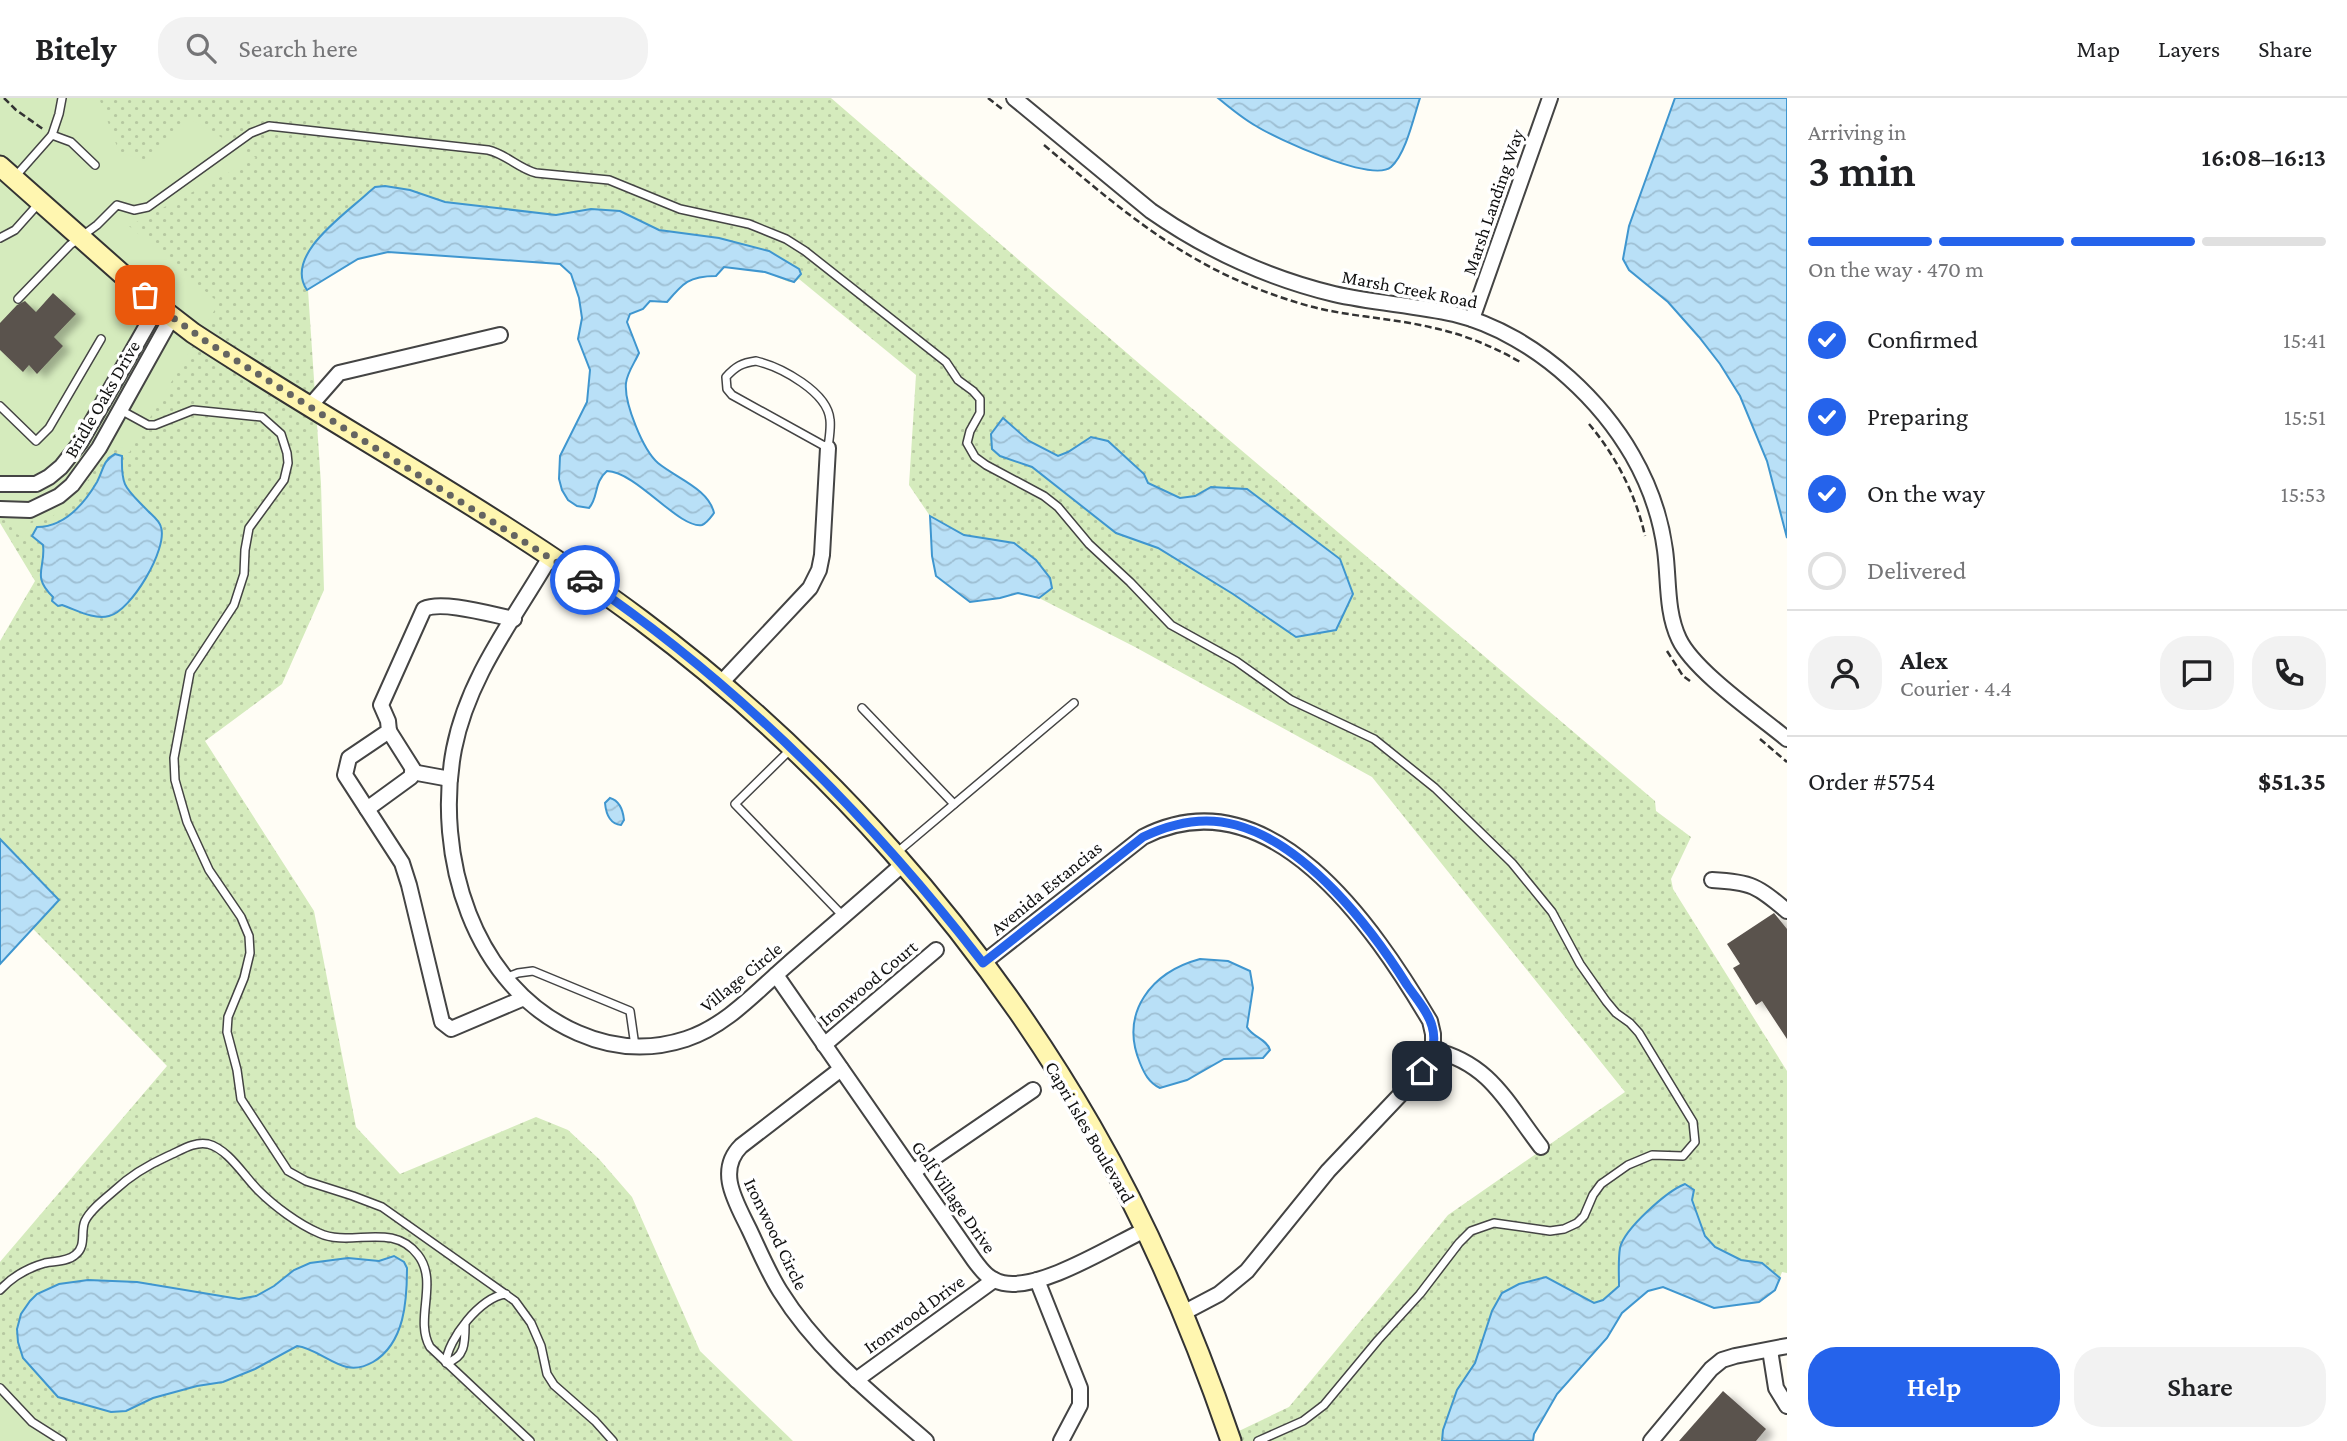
<!DOCTYPE html>
<meta charset="utf-8">
<style>
:root{--surface:#fff;--page:#f2f2f2;--text:#202124;--muted:#757577;--line:#e0e0e0;--accent:#2563eb}
body{margin:0;font-family:"Crimson Pro",serif;background:var(--page);color:var(--text);height:100vh;display:flex;flex-direction:column;font-size:26px;white-space:nowrap}
*{box-sizing:border-box;margin:0}
p{font-size:23px;color:var(--muted)}
.icon{flex:none;width:38px;height:38px;fill:none;stroke:currentColor;stroke-width:2;stroke-linecap:round;stroke-linejoin:round}
.map{position:relative;flex:1;overflow:hidden}
.side{display:flex;flex-direction:column;background:var(--surface);width:560px}
.side>*{flex:none}
.pin{position:absolute;display:grid;place-items:center;width:60px;height:60px;color:#fff;margin:-30px;border-radius:14px;box-shadow:0 4px 10px #0006}
.courier{position:absolute;display:grid;place-items:center;width:70px;height:70px;margin:-35px;border:5px solid #2563eb;border-radius:50%;background:#fff;color:#222;box-shadow:0 2px 9px #0007}
.summary em{font-style:normal;font-weight:600}
.summary div{display:flex;flex-direction:column-reverse}
.summary{display:flex;align-items:center;justify-content:space-between;height:119px;padding:0 21px}
h1{font-size:46px;font-weight:600;line-height:52px}
.bar{display:grid;grid-template-columns:repeat(4,1fr);gap:10px 7px;align-content:center;height:84px;padding:0 21px}
.bar i{height:9px;border-radius:5px;background:var(--line)}
.bar .on{background:var(--accent)}
.bar p{grid-column:span 4}
.line{display:flex;align-items:center;gap:18px;padding:0 21px;border-top:2px solid var(--line)}
.line div{flex:1}
.round{display:grid;place-items:center;flex:none;width:74px;height:74px;border-radius:28px;background:var(--page)}
ol{padding:0 21px;list-style:none}
li{display:flex;align-items:center;gap:21px;height:77px}
li p{margin-inline-start:auto}
li .icon{padding:7px;border-radius:50%;background:var(--accent);color:#fff;stroke-width:4}
li:last-child{color:var(--muted)}
li i{width:38px;height:38px;border:4px solid var(--line);border-radius:50%}
.cta{display:flex;gap:14px;margin-top:auto;padding:14px 21px}
.cta a{flex:1;height:80px;border-radius:28px;background:var(--accent);color:#fff;font-size:28px;font-weight:600;line-height:80px;text-align:center}
.cta a+a{background:var(--page);color:var(--text)}
header{display:flex;align-items:center;gap:42px;box-sizing:border-box;height:98px;padding:0 35px;background:var(--surface);border-bottom:2px solid var(--line)}
header strong{font-size:33px}
nav{display:flex;gap:38px;margin-inline-start:auto;font-size:24px}
.search{width:490px;height:63px;background:var(--page);display:flex;align-items:center;gap:18px;box-sizing:border-box;padding:0 24px;border-radius:28px;color:var(--muted);font-size:26px}
main{display:flex;flex:1;min-height:0}
.map>svg:first-child{display:block}
.grass{fill:url(#grass-dots)}
.park{fill:#d5ebbd}
.water{fill:url(#water-waves);stroke:#3f96cf;stroke-width:2}
.building{fill:#5a524d;filter:url(#shadow)}
.lines{fill:none;stroke-linecap:round;stroke-linejoin:round}
.lane-casing{stroke:#444;stroke-width:10}
.street-casing{stroke:#444;stroke-width:18}
.secondary-casing{stroke:#333;stroke-width:23}
.path{stroke:#333;stroke-width:2.5;stroke-dasharray:7 3.5;stroke-linecap:butt}
.lane{stroke:#fff;stroke-width:7}
.street{stroke:#fff;stroke-width:14}
.secondary{stroke:#fff6b0;stroke-width:19}
.done{stroke:#646461;stroke-width:7;stroke-dasharray:0 12.6}
.route{stroke:#2563eb;stroke-width:9}
.labels{text-anchor:middle;dominant-baseline:central;stroke-width:7;stroke-linejoin:round;paint-order:stroke}
.street-label{font-size:19px;fill:#111;stroke:#fff}
</style>
<header>
<strong>Bitely</strong>
<div class="search"><svg class="icon" aria-label="search" viewBox="0 0 24 24"><circle cx="10" cy="10" r="6"/><path d="M15 15l6 6"/></svg>Search here</div>
<nav><a>Map</a><a>Layers</a><a>Share</a></nav>
</header>
<main>
<div class="map">
<svg width="1787" height="1343" viewBox="0 0 1787 1343">
<defs>
<pattern id="grass-dots" width="8" height="8" patternUnits="userSpaceOnUse" patternTransform="scale(1.75)"><rect width="8" height="8" fill="#d5ebbd"/><path d="M2 2h.1M6 6h.1" fill="none" stroke="#b6c8a1" stroke-width="1.8" stroke-linecap="round"/></pattern>
<pattern id="water-waves" width="16" height="10" patternUnits="userSpaceOnUse" patternTransform="scale(1.75)"><rect width="16" height="10" fill="#b9e0f7"/><path d="M0 5q4-4 8 0t8 0" fill="none" stroke="#9ebfd3"/></pattern>
<filter id="shadow"><feDropShadow dx="8" dy="4.5" stdDeviation="3.5" flood-color="#0004"/></filter>
</defs>
<rect width="100%" height="100%" fill="#fffdf5"/>
<!-- grass -->
<path class="grass" d="M0 0H831L1142 268 1655 703 1656 713 1691 739 1671 781 1673 791 1787 973V1175L1782 1174 1775 1192 1759 1204 1714 1210 1663 1189 1648 1193 1622 1215 1607 1240 1557 1296 1534 1336 1533 1343H1218L1289 1309 1448 1117 1625 994 1372 679 1135 549 1039 500 1018 495 1000 500 970 504 936 478 932 458 930 418 909 387 916 277 799 181 794 184H789L765 174 724 169 560 166 388 154 358 161 308 192 321 386 324 492 282 586 205 643 314 813 356 1029 400 1076 536 1019 568 1032 599 1061 632 1099 700 1253 793 1343H55L0 1297V1164L167 968 0 797V543L35 483 0 425Z"/>
<!-- park -->
<g class="park">
<path d="M0 0H99L119 54 145 63 192 22 256 60 129 128 219 205 203 231 164 201 0 56Z"/>
<path d="M0 80 194 246 129 355C122 347 113 347 104 352L97 361 90 380 64 410 50 420 31 423 25 436 26 441 15 435 0 410Z"/>
<path d="M0 1297 55 1343H0Z"/>
</g>
<!-- water -->
<g class="water">
<path d="M1218 0H1420C1414 18 1406 56 1391 69 1372 85 1277 41 1256 28 1242 20 1230 10 1218 0Z"/>
<path d="M1675 0H1787V440L1767 363 1740 298 1720 266 1699 239 1668 204 1629 172 1623 161 1629 128Z"/>
<path d="M385 88 410 92 445 104 556 117 591 111 620 113 659 132 719 140 769 153 799 171 801 176 794 184 765 174 724 169 716 178C689 178 683 185 667 204L650 203 643 211 630 216 627 224 639 255C635 264 627 275 626 285 624 305 643 352 658 365 676 380 709 391 714 415 711 419 707 425 702 427 679 431 637 374 607 373 593 385 599 399 589 410L577 408 568 402 562 392 559 381 560 358 587 304 590 272 578 241 582 220 579 200 571 176 560 166 388 154 358 161 307 192C283 157 347 115 369 94L375 89Z"/>
<path d="M1003 320 1029 343 1058 358 1068 354 1091 339 1108 343 1144 376 1148 385 1180 400 1195 398 1211 389 1247 391 1340 461 1353 496 1336 532 1296 539 1233 496 1158 450 1116 435 1032 369 1000 358 992 351 991 336Z"/>
<path d="M115 356 122 358C121 390 126 390 148 413 153 418 159 422 161 429 168 451 131 513 109 518 93 522 77 512 62 507L58 508 52 503 53 499C31 478 46 470 43 447L32 438 37 429C64 429 84 406 97 384 103 373 103 362 115 356Z"/>
<path d="M930 418 964 437 1014 445 1036 462 1050 480 1052 490 1039 500 1018 495 1000 500 970 504 936 478 932 458Z"/>
<path d="M610 700C620 703 623 712 624 722L621 727C610 726 606 716 605 705Z"/>
<path d="M0 741 59 802 0 866Z"/>
<path d="M1200 861 1228 863 1250 873 1253 890 1247 929C1252 939 1267 941 1270 952L1263 960 1224 961 1187 982 1160 990C1149 985 1144 975 1140 965 1119 914 1152 874 1200 861Z"/>
<path d="M1685 1086 1694 1092 1692 1102 1705 1138 1715 1149 1741 1162 1762 1165 1780 1180 1775 1192 1759 1204 1714 1210 1663 1189 1648 1193 1622 1215 1607 1240 1557 1296 1534 1336 1533 1343H1442L1443 1332 1457 1292 1475 1265 1492 1213 1502 1195 1519 1186 1546 1179 1594 1205 1603 1202 1619 1188C1619 1176 1618 1162 1620 1150 1624 1131 1667 1093 1685 1086Z"/>
<path d="M394 1158 404 1164 407 1170C407 1202 405 1245 373 1264 366 1268 356 1271 347 1269 330 1265 314 1250 297 1248L255 1271 223 1284 197 1288 153 1300 126 1313 111 1314 58 1299 23 1260 18 1244 17 1231 21 1216 30 1203 37 1196 59 1186 88 1182 137 1184 239 1201 256 1198 274 1188 294 1172 310 1165 348 1160 379 1163Z"/>
</g>
<!-- building -->
<g class="building">
<path d="M53 195 76 216 54 239 63 248 37 276 29 267 23 274 0 252V225L17 207 25 203 36 214Z"/>
<path d="M1774 815 1787 831V941L1762 903 1756 907 1733 870 1740 866 1727 846Z"/>
<path d="M1723 1293 1766 1331 1756 1343H1679Z"/>
</g>
<g class="lines">
<defs>
<g id="lane">
<path d="M52 37 59 16 62 0"/>
<path d="M14 80 52 37 71 44 95 67"/>
<path d="M0 140 15 132 40 104"/>
<path d="M18 201 70 147 97 127 117 107 134 112 148 109 251 35 269 28 488 52C506 56 518 70 536 75L609 82 680 111 749 126 786 141 805 153 946 264 958 282 973 293 980 301V315L970 333 967 345 975 359 986 367 1044 398 1058 409 1089 446 1130 484 1171 527 1236 563 1291 602 1374 641 1435 690 1512 765 1552 814 1580 866 1606 903 1616 915 1630 925 1639 935 1693 1024 1695 1044 1683 1058 1652 1057 1628 1067 1601 1086 1593 1097 1584 1118 1577 1125 1564 1131 1550 1133 1494 1125 1471 1133 1459 1145 1420 1196 1378 1242 1324 1307 1303 1323 1258 1343"/>
<path d="M756 263C781 269 828 294 830 322 831 331 829 341 828 350L732 297 727 291 726 279C736 268 742 265 756 263Z"/>
<path d="M0 308 36 343 49 330 101 241"/>
<path d="M126 315 148 327H155L193 312 262 319 281 336 287 355 288 365 284 382 249 430 245 452 244 476 234 507 190 574 174 660 175 682 187 724 209 772 241 819 249 838 250 855 244 880 228 919 227 934 237 972 241 1001 288 1073 306 1083 353 1098 382 1109 515 1203 531 1225 541 1248 547 1276 554 1287 595 1323 613 1343"/>
<path d="M862 610 954 706"/>
<path d="M791 651 735 706 843 818"/>
<path d="M895 756 1074 605"/>
<path d="M505 880 518 875 533 873 630 913 635 948"/>
<path d="M0 1192C12 1179 27 1170 45 1165 54 1163 67 1164 75 1157 87 1148 80 1134 85 1123 91 1111 105 1101 115 1092 131 1077 148 1067 168 1058 180 1053 194 1043 208 1046 228 1051 244 1078 258 1092 274 1108 298 1126 319 1135 351 1150 392 1123 418 1157 439 1184 414 1221 430 1249L530 1343"/>
<path d="M465 1227C465 1245 465 1260 446 1265 447 1242 481 1198 506 1196"/>
<path d="M0 1290 32 1324 62 1343"/>
</g>
<g id="street">
<path d="M1014 0 1151 113C1207 152 1268 180 1334 196 1373 205 1414 207 1454 216 1496 226 1537 251 1569 280 1619 325 1656 384 1665 452 1669 481 1666 514 1679 541 1694 573 1758 617 1787 641"/>
<path d="M1472 221 1550 0"/>
<path d="M310 308 339 275 500 237"/>
<path d="M0 386H36L49 379 61 369 80 345 158 208"/>
<path d="M0 411 30 412 59 398 72 387 99 350 172 219"/>
<path d="M550 459C514 521 468 579 454 651 434 757 472 889 578 935 612 950 649 953 686 941 726 928 756 894 787 867 826 833 865 800 903 766"/>
<path d="M514 521C493 517 442 502 424 511L381 607 388 623 389 633 349 660 345 677 402 765 409 787 442 924 451 931 524 900"/>
<path d="M720 586 810 490 819 472 822 457 828 350"/>
<path d="M412 674 450 681"/>
<path d="M367 711 411 679 413 671 389 633"/>
<path d="M1712 782C1752 784 1757 788 1787 813"/>
<path d="M983 865 1143 739C1270 674 1374 829 1430 923L1433 936V952L1417 979 1328 1073 1247 1173 1219 1196 1183 1215"/>
<path d="M776 877 974 1162C982 1173 989 1182 1003 1185 1040 1193 1111 1148 1145 1132"/>
<path d="M824 947 936 852"/>
<path d="M1433 952C1490 965 1507 1005 1541 1049"/>
<path d="M841 971 741 1048C716 1073 736 1104 749 1131 759 1152 768 1174 780 1193 818 1254 873 1297 926 1343"/>
<path d="M913 1074 1033 992"/>
<path d="M1037 1182 1080 1290V1307L1061 1343"/>
<path d="M1770 1252 1776 1290 1787 1308"/>
<path d="M856 1282 994 1182"/>
<path d="M1651 1343 1711 1271 1722 1262 1735 1258 1787 1248"/>
</g>
<path id="secondary" d="M0 68 158 208 193 235C341 332 499 416 641 522 822 657 978 833 1091 1028 1149 1128 1194 1235 1231 1343"/>
</defs>
<!-- lane casing -->
<use href="#lane" class="lane-casing"/>
<!-- street casing -->
<use href="#street" class="street-casing"/>
<!-- secondary casing -->
<use href="#secondary" class="secondary-casing"/>
<!-- path -->
<g class="path">
<path d="M4 0 16 12 43 31"/>
<path d="M988 0 1002 11"/>
<path d="M1044 47C1132 121 1195 176 1309 208 1350 219 1393 220 1434 230 1466 237 1494 249 1522 265"/>
<path d="M1589 326C1616 358 1636 397 1645 438"/>
<path d="M1667 553 1683 578 1690 583"/>
<path d="M1760 641 1787 664"/>
</g>
<!-- lane -->
<use href="#lane" class="lane"/>
<!-- street -->
<use href="#street" class="street"/>
<!-- secondary -->
<use href="#secondary" class="secondary"/>
</g>
<g class="lines">
<!-- done -->
<path class="done" d="M145 197 172 219 207 244 585 482"/>
<!-- route -->
<path class="route" d="M585 482C738 586 870 719 983 865L1143 739C1172 725 1204 718 1236 727 1306 746 1370 828 1407 887 1415 899 1428 913 1432 928 1437 945 1431 959 1422 973"/>
</g>
<g class="labels">
<!-- street labels -->
<g class="street-label">
<text transform="translate(1493 104) rotate(-71)">Marsh Landing Way</text>
<text transform="translate(1410 191) rotate(11)">Marsh Creek Road</text>
<text transform="translate(102 301) rotate(-60)">Bridle Oaks Drive</text>
<text transform="translate(1046 790) rotate(-39)">Avenida Estancias</text>
<text transform="translate(741 879) rotate(-39)">Village Circle</text>
<text transform="translate(868 885) rotate(-40)">Ironwood Court</text>
<text transform="translate(1090 1034) rotate(60)">Capri Isles Boulevard</text>
<text transform="translate(954 1099) rotate(55)">Golf Village Drive</text>
<text transform="translate(776 1136) rotate(64)">Ironwood Circle</text>
<text transform="translate(914 1216) rotate(-36)">Ironwood Drive</text>
</g>
</g>
</svg>
<div class="pin" style="left:145px;top:197px;background:#ea580c"><svg class="icon" aria-label="bag" viewBox="0 0 24 24"><path d="M5 8h14l-1 12H6zM9 8a3 3 0 0 1 6 0"/></svg></div>
<div class="pin" style="left:1422px;top:973px;background:#1f2937"><svg class="icon" aria-label="home" viewBox="0 0 24 24"><path d="M3 11l9-7 9 7M6 9v11h12V9"/></svg></div>
<div class="courier" style="left:585px;top:482px"><svg class="icon" aria-label="car" viewBox="0 0 24 24"><path d="M5 17H2v-5l4-1 3-4h7l3 4 3 1v5h-3M9 17h6M6 11h13"/><circle cx="7" cy="17" r="2"/><circle cx="17" cy="17" r="2"/></svg></div>
</div>
<section class="side">
<div class="summary"><div><h1>3 min</h1><p>Arriving in</p></div><em>16:08–16:13</em></div>
<div class="bar"><i class="on"></i><i class="on"></i><i class="on"></i><i></i><p>On the way · 470 m</p></div>
<ol>
<li><svg class="icon" aria-label="check" viewBox="0 0 24 24"><path d="M5 12l5 5 9-10"/></svg>Confirmed<p>15:41</p></li>
<li><svg class="icon" aria-label="check" viewBox="0 0 24 24"><path d="M5 12l5 5 9-10"/></svg>Preparing<p>15:51</p></li>
<li><svg class="icon" aria-label="check" viewBox="0 0 24 24"><path d="M5 12l5 5 9-10"/></svg>On the way<p>15:53</p></li>
<li><i></i>Delivered</li>
</ol>
<div class="line" style="height:126px"><a class="round"><svg class="icon" aria-label="person" viewBox="0 0 24 24"><circle cx="12" cy="8" r="4"/><path d="M4 21q1-7 8-7t8 7"/></svg></a><div><b>Alex</b><p>Courier · 4.4</p></div><a class="round"><svg class="icon" aria-label="chat" viewBox="0 0 24 24"><path d="M4 5h16v11H9l-5 4z"/></svg></a><a class="round"><svg class="icon" aria-label="phone" viewBox="0 0 24 24"><path d="M5 4h4l2 5-3 2q2 4 5 5l2-3 5 2v4C11 20 4 13 5 4z"/></svg></a></div>
<div class="line" style="height:91px"><div>Order #5754</div><b>$51.35</b></div>
<div class="cta"><a>Help</a><a>Share</a></div>
</section>
</main>
